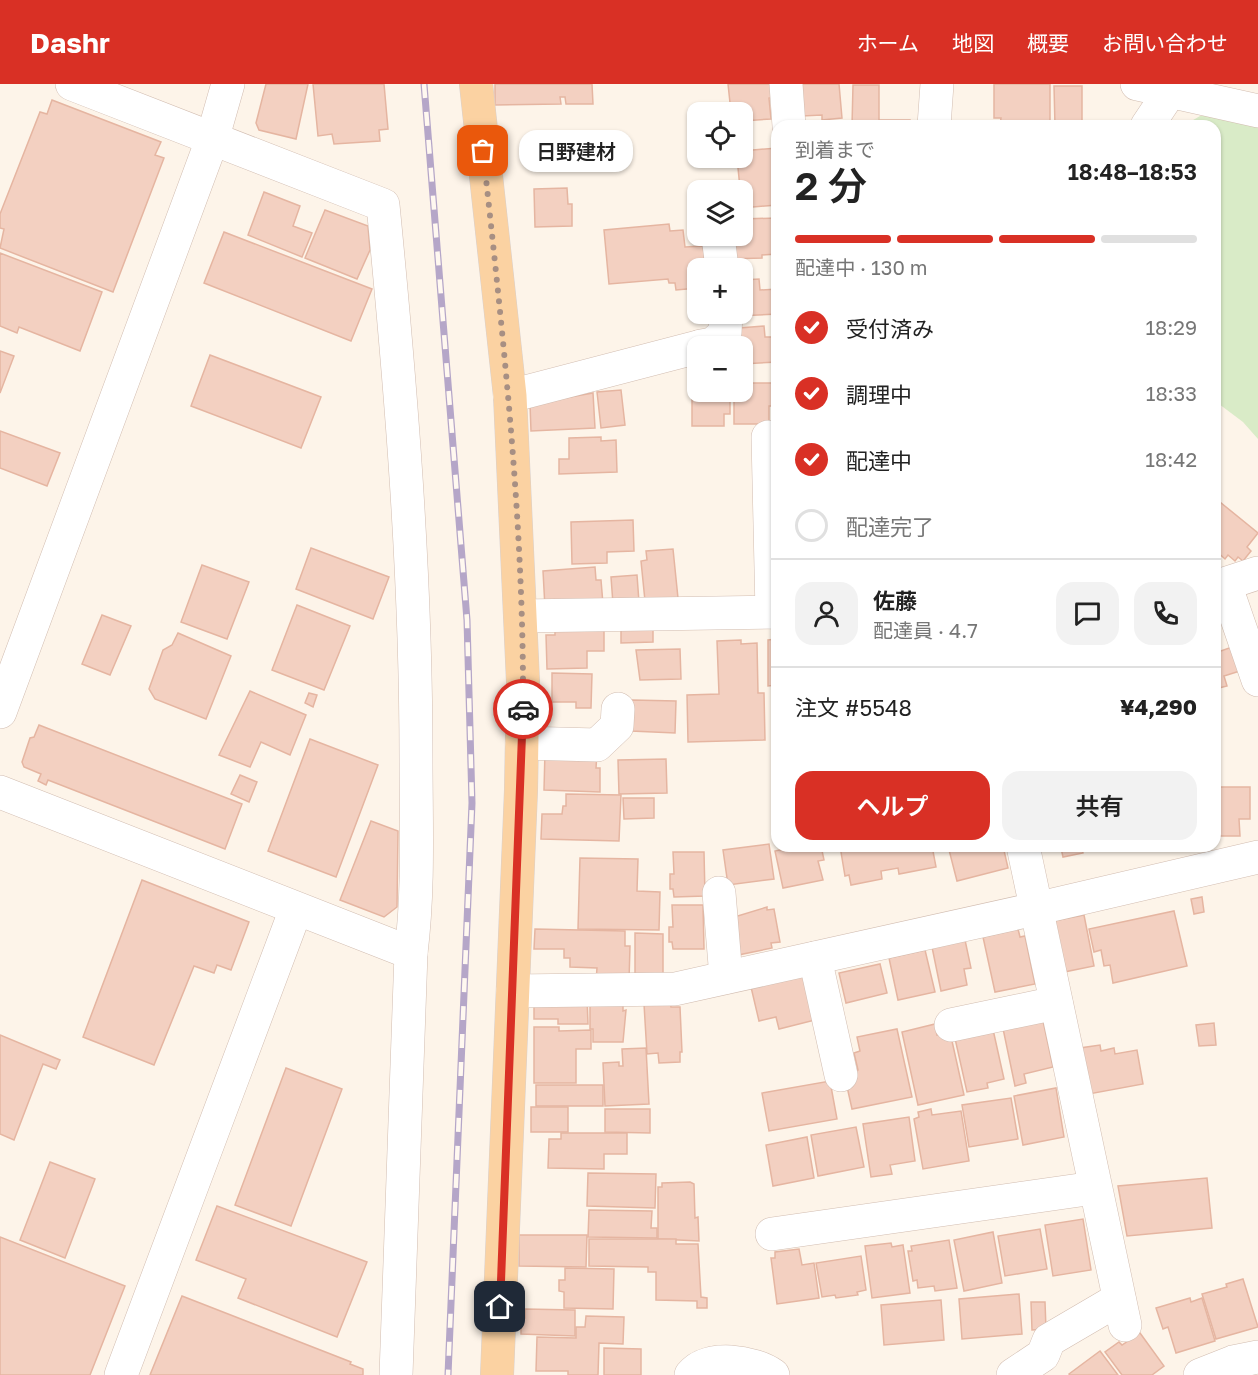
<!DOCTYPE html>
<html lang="ja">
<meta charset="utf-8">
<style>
:root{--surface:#fff;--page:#f2f2f2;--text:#222;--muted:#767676;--line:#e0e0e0;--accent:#d93025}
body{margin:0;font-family:"Golos Text","Noto Sans JP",sans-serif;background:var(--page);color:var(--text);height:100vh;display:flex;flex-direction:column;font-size:22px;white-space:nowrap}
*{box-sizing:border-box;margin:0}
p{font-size:20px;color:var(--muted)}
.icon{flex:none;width:33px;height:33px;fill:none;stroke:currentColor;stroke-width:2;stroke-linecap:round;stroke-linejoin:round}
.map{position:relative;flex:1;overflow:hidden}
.sheet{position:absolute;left:771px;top:36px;width:450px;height:732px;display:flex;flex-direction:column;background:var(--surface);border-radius:18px;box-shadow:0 2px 4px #0004}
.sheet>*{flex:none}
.buttons{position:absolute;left:687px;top:18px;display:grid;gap:12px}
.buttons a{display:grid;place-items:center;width:66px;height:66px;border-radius:12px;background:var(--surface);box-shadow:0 2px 4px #0004;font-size:30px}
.pin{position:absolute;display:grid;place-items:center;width:51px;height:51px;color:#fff;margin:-26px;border-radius:12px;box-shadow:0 3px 9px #0006}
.courier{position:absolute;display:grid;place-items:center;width:60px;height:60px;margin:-30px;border:4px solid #d93025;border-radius:50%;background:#fff;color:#222;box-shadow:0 2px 8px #0007}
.bubble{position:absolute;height:42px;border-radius:18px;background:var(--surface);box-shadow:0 2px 4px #0004;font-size:20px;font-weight:600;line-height:42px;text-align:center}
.headline em{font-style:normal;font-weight:600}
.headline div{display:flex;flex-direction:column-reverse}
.headline{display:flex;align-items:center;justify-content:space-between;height:102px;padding:0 24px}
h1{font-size:39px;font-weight:600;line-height:45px}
.bar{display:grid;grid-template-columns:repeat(4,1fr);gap:9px 6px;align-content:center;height:72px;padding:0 24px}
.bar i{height:8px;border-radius:4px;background:var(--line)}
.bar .active{background:var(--accent)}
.bar p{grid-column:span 4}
.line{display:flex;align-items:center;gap:15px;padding:0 24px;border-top:2px solid var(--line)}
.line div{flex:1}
.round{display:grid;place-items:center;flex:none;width:63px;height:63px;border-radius:18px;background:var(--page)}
ol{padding:0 24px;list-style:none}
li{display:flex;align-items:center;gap:18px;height:66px}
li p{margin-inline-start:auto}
li .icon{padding:6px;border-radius:50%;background:var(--accent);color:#fff;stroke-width:4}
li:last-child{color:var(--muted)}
li i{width:33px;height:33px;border:3px solid var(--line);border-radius:50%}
.action{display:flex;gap:12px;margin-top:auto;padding:12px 24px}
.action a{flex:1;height:69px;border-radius:18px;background:var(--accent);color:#fff;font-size:24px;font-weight:600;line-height:69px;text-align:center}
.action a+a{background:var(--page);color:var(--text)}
header{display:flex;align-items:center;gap:36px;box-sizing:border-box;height:84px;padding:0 30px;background:var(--accent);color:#fff}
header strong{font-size:28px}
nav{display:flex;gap:33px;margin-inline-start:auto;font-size:21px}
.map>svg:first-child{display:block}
.green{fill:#d9ebc7}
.building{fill:#f3d0c1;stroke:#e5b5a1;stroke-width:1.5}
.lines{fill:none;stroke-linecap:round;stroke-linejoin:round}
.minor-casing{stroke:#d2bdb1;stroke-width:34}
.major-casing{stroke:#d9d0cd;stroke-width:34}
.minor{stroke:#fff;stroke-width:33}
.major{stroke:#fbd2a2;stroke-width:33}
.rail-casing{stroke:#b5a6c8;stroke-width:7}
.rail{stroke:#fff8f0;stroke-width:4.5;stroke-dasharray:14;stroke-linecap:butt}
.done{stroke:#a78f83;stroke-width:6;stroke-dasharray:0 10.8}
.route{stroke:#d93025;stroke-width:8}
</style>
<header>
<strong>Dashr</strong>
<nav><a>ホーム</a><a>地図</a><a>概要</a><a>お問い合わせ</a></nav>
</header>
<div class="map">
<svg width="1258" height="1291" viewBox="0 0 1258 1291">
<rect width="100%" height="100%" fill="#fdf4e9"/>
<!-- green -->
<path class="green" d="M1232 28 1258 34V355L1243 338 1215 317V42H1183L1200 32Z"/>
<!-- building -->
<g class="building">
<path d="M266 0H308L296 55 259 46 256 39Z"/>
<path d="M313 0H384L388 45 379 46 380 57 334 60 332 50 318 52Z"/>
<path d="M495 0H592L593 20H566L565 13H560L561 20 495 21Z"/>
<path d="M728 0H774L775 13 769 14 771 35 742 37V28H731Z"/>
<path d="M800 0H839L842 34 822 36V31L802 32Z"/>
<path d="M994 0H1050V42H1000L1001 34H994Z"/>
<path d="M853 1H879V36H910V42H852Z"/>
<path d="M1054 2H1082V41L1055 42Z"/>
<path d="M52 16 161 58 155 71 164 74 113 208 0 164 4 145 0 144V130L40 28 47 30Z"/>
<path d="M777 64V121L742 124 737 74H742V67Z"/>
<path d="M567 104 568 120H572V142L535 143 534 105Z"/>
<path d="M264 108 300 122 293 142 312 149 302 173 248 151Z"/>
<path d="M325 126 368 142 370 166 357 195 305 174Z"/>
<path d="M777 134V170L762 171V174L728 175V152H742V135Z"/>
<path d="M669 140 670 147 683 146 685 163 703 162 706 184H698V204L676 206 675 199H669L668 195 609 200 604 146Z"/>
<path d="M224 148 372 205 351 257 204 199Z"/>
<path d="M0 169 102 208 80 267 19 243 17 249 0 242Z"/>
<path d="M759 195 760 206 777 205V230L736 232V230H742V196Z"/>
<path d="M764 242 765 253H777V278L742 280 739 244Z"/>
<path d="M0 267 14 272 0 309Z"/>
<path d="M210 271 321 313 301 364 191 322Z"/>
<path d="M692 295H698V308H730V330H724V342H692Z"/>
<path d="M742 299H776V322H769V340H734V308H742Z"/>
<path d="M621 306 625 341 601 344 597 308Z"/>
<path d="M593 309 595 344 531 347 530 320Z"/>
<path d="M0 347 60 369 47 402 0 384Z"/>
<path d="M601 353V357L616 356 617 388 559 390V375H569V354Z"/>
<path d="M1215 414 1258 449 1247 463 1251 467 1243 477 1238 473 1235 477 1228 471 1225 475 1215 466Z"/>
<path d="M633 436 634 467 607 468V479L572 480 571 438Z"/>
<path d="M311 464 389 493 373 535 296 505Z"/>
<path d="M673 465 678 514 645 517 641 477 647 476 646 467Z"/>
<path d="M202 481 249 498 227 555 181 538Z"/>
<path d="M595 483 596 496H601L603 520 545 524 543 487Z"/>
<path d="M637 491 639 518 613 520 611 493Z"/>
<path d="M297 521 350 542 324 606 272 586Z"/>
<path d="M102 531 131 542 110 591 82 580Z"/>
<path d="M621 539H653V558L621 559Z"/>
<path d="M604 545V567H587V584L547 585 546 551H555V546Z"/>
<path d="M178 549 231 572 206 635 155 615 149 605 163 566 172 561Z"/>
<path d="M777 555V601L768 602V556Z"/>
<path d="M741 556V560L757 559 758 609H764L765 656 688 658 687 611 719 610 717 557Z"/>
<path d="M1235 562 1243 586 1224 592 1227 602 1215 605V569Z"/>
<path d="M680 565 681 595 640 596 636 566Z"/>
<path d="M552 589 592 590 591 624H576V618H552Z"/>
<path d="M250 607 306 631 290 671 261 658 250 683 219 671Z"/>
<path d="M309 609 317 611 313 623 305 619Z"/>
<path d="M772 611H777V644H773Z"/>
<path d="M632 616 676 617 675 649 631 647Z"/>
<path d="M39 641 242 720 225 765 48 696 46 701 38 697 41 690 24 683 22 678 30 654 34 653Z"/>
<path d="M310 655 378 681 336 793 268 767Z"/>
<path d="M545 667 597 669 596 684H600V708L544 706Z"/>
<path d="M666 675 667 709 619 710 618 676Z"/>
<path d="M240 691 257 698 249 718 231 710Z"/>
<path d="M1215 703H1250V735H1239L1240 752H1215Z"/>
<path d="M566 710 621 711 619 757 541 755 542 730H562L563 722H566Z"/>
<path d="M623 714H654V734L624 735Z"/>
<path d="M371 737 398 747 397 823 384 833 340 816Z"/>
<path d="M769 760 774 795 728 801 723 766Z"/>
<path d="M797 762H821L824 776 818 777 823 796 783 804 775 767Z"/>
<path d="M840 762H932L936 783 899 790 898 784 881 787 882 795 851 801 849 791 845 792Z"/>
<path d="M948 762H1003L1008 784 957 797Z"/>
<path d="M1043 762H1081L1083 769 1063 773 1061 764 1044 767Z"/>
<path d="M673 768H704L705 812 674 813 673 805H670V790H674Z"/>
<path d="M580 774 638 775 637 807 660 808 659 846 578 845Z"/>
<path d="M142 796 249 838 231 886 217 881 214 889 194 882 154 981 83 953Z"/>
<path d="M1202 813 1204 828 1194 830 1191 815Z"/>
<path d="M672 821H703L704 865H673L672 858H669V843H673Z"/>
<path d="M767 823V826L774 825 780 858 771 859 772 864 738 871 731 834Z"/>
<path d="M1174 827 1187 882 1113 899 1110 881 1104 882 1101 866 1094 868 1089 845Z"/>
<path d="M1084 831 1094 882 1064 888 1053 837Z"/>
<path d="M535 845 625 847V862H630L629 897H596L597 884 570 883V874H564V865H534Z"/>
<path d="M1018 845 1020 853 1025 852 1035 900 995 908 983 853Z"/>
<path d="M635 849 663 850V895H635Z"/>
<path d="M965 856 971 884 964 885 967 901 941 907 932 863Z"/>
<path d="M925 866 935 908 898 916 889 874Z"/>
<path d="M880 880 887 909 846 919 839 889Z"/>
<path d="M805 891 815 936 779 945 776 933 759 937 751 903Z"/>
<path d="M534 913H587L588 940H558V935H534Z"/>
<path d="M590 915H623V927L626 926 623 958H593V945H590Z"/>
<path d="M670 918 671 923H680L682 968H680V978L659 979 658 969 647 970 644 920Z"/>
<path d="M1042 932 1053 983 1024 990 1026 999 1015 1002 1001 935Z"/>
<path d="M1214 939 1216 961 1199 962 1196 941Z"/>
<path d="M935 940 937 951 950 948 964 1011 918 1021 902 948Z"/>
<path d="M992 941 1004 995 987 999 988 1004 967 1008 954 950Z"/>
<path d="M534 943H559V947L591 946V965H576V999H534Z"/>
<path d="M897 945 912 1013 852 1025 844 989 858 986 854 969 860 967 857 953Z"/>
<path d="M0 951 60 976 56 985 43 980 14 1056 0 1050Z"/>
<path d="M1100 961 1101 967 1114 964 1115 970 1137 966 1143 1000 1089 1010 1080 964Z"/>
<path d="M646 964 649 1020 605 1022 603 979 619 978V982H623L622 965Z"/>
<path d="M286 984 342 1005 291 1142 235 1121Z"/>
<path d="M830 997 837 1035 769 1047 762 1009Z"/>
<rect x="536" y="1001" width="67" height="21"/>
<path d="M1056 1004 1064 1053 1023 1061 1014 1012Z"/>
<path d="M1011 1014 1018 1055 969 1063 962 1021Z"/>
<rect x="531" y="1023" width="37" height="25"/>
<path d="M605 1025H650V1049L605 1048Z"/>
<path d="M931 1025 932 1031 961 1027 969 1077 923 1085 914 1035 919 1033 918 1028Z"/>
<path d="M909 1033 915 1077 890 1081 892 1090 871 1093 863 1040Z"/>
<path d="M856 1043 864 1083 818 1092 811 1051Z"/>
<path d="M561 1049H627V1070H604V1085L548 1084 549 1055H561Z"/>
<path d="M807 1053 814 1094 773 1102 766 1061Z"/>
<path d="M50 1078 95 1095 65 1174 20 1156Z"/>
<path d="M588 1089 656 1090 655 1124 587 1122Z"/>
<path d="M1207 1094 1212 1144 1127 1152 1118 1102Z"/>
<path d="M690 1098 694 1100 695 1134 698 1133 699 1157 658 1155V1103H662V1099Z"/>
<path d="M217 1122 367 1178 337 1253 238 1214 246 1195 196 1176Z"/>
<path d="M589 1126 652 1127 651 1144H657V1154L588 1153Z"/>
<path d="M1083 1135 1091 1186 1053 1192 1045 1141Z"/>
<path d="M1040 1145 1047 1185 1005 1192 998 1152Z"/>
<path d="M993 1148 1002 1199 964 1207 954 1156Z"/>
<path d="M519 1151H587L586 1183 519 1182Z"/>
<path d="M0 1153 125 1202 90 1291H0Z"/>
<path d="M589 1155H676V1160H698L701 1213 707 1214V1224H697V1217L656 1216V1188H648V1183L589 1182Z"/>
<path d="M949 1156 957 1204 935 1207 934 1202 918 1204 917 1196 913 1197 908 1167H912L911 1162Z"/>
<path d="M891 1159 892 1163 903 1161 910 1209 872 1214 865 1162Z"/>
<path d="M799 1165 802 1181 814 1179 819 1214 777 1220 771 1174H775V1168Z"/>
<path d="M861 1172 866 1206 857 1208 858 1211 836 1214 835 1211 822 1213 816 1179Z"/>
<path d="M565 1184 614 1185 613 1225 564 1224V1208L559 1207V1196H565Z"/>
<path d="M1243 1195 1258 1243 1216 1255 1202 1210 1227 1203 1226 1200Z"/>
<path d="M1019 1210 1022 1250 962 1255 959 1215Z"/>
<path d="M182 1212 351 1278 350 1280 363 1285V1291H150Z"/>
<path d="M1190 1214 1191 1218 1202 1214 1215 1257 1176 1269 1168 1243 1163 1245 1156 1224Z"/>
<path d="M941 1216 944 1256 884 1261 881 1221Z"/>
<path d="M1031 1218H1045L1046 1245 1032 1246Z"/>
<path d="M525 1225 575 1226V1252L521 1250V1234H525Z"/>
<path d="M586 1232 624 1233 623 1260 599 1259 598 1291H568V1287H536L537 1253 576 1254V1243H585Z"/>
<path d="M1140 1249 1164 1282 1152 1291H1122L1105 1268 1119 1258 1122 1261Z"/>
<path d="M604 1264 641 1265V1291H604Z"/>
<path d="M1100 1267 1118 1291H1070L1069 1290Z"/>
</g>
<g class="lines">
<defs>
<g id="minor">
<path d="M72 0 383 121C401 305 416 489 416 674 416 739 419 804 411 869L396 1291"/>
<path d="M786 0 789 42"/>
<path d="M1137 0 1258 27"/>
<path d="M934 42 937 0"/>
<path d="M1147 42 1175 0"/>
<path d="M718 152 722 184"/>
<path d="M701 262 713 260 725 249 726 230"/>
<path d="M510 312 698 263"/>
<path d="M768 353 772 528"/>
<path d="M1225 500 1258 596"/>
<path d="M1215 503 1258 489"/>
<path d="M521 532 777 528"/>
<path d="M0 628 212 56 228 0"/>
<path d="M522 659 597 661 617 642 618 625"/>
<path d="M0 708 411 869"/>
<path d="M1023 762 1125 1241"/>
<path d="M719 809 726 893"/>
<path d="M815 874 841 991"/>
<path d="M513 907 675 905 1035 825 1258 773"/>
<path d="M951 941 1056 919"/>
<path d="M772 1150 1094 1104"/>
<path d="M121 1291 296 825"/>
<path d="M691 1291C708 1270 753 1277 773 1291"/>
<path d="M1013 1291 1043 1271 1049 1256 1119 1215"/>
<path d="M1200 1291 1233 1278 1258 1273"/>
</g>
<path id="major" d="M476 0 510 312 523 598 521 706 497 1291"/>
</defs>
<!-- minor casing -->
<use href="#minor" class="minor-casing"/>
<!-- major casing -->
<use href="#major" class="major-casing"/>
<!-- minor -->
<use href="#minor" class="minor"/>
<!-- major -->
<use href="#major" class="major"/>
<defs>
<path id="rail" d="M424 0 467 536 472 719 448 1291"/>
</defs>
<!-- rail casing -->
<use href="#rail" class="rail-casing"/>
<!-- rail -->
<use href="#rail" class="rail"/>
</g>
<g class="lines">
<!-- done -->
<path class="done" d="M483 67C503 252 524 438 523 625"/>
<!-- route -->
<path class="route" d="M500 1223 523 625"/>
</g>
</svg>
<div class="buttons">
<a><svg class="icon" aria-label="locate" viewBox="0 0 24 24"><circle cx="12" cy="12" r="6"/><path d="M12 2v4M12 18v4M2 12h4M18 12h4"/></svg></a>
<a><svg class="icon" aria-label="layers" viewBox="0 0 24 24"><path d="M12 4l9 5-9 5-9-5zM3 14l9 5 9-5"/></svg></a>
<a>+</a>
<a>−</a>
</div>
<div class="pin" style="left:483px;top:67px;background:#ea580c"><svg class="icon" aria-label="bag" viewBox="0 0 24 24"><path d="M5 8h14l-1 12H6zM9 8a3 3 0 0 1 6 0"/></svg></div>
<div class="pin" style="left:500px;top:1223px;background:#1f2937"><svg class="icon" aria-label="home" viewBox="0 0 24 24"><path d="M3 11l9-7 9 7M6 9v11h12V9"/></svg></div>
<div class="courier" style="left:523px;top:625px"><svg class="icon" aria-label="car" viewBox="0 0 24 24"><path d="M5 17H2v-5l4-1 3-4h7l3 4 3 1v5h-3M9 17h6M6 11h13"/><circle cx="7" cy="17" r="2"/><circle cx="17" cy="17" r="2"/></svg></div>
<div class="bubble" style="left:519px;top:46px;width:114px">日野建材</div>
<section class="sheet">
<div class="headline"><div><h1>2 分</h1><p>到着まで</p></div><em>18:48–18:53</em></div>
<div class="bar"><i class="active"></i><i class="active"></i><i class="active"></i><i></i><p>配達中 · 130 m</p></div>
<ol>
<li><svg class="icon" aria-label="check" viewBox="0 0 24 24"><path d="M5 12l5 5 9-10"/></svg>受付済み<p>18:29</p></li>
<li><svg class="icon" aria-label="check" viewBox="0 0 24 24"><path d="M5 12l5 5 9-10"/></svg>調理中<p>18:33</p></li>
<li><svg class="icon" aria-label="check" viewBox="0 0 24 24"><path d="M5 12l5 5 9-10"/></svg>配達中<p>18:42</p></li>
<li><i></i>配達完了</li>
</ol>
<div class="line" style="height:108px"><a class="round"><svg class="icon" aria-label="person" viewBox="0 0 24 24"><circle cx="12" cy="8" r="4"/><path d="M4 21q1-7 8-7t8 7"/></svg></a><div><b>佐藤</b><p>配達員 · 4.7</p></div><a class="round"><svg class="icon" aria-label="chat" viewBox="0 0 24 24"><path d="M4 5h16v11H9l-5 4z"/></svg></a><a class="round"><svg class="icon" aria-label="phone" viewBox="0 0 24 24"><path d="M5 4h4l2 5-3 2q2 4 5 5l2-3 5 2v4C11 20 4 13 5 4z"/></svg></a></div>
<div class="line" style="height:78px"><div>注文 #5548</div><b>¥4,290</b></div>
<div class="action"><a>ヘルプ</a><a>共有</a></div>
</section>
</div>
